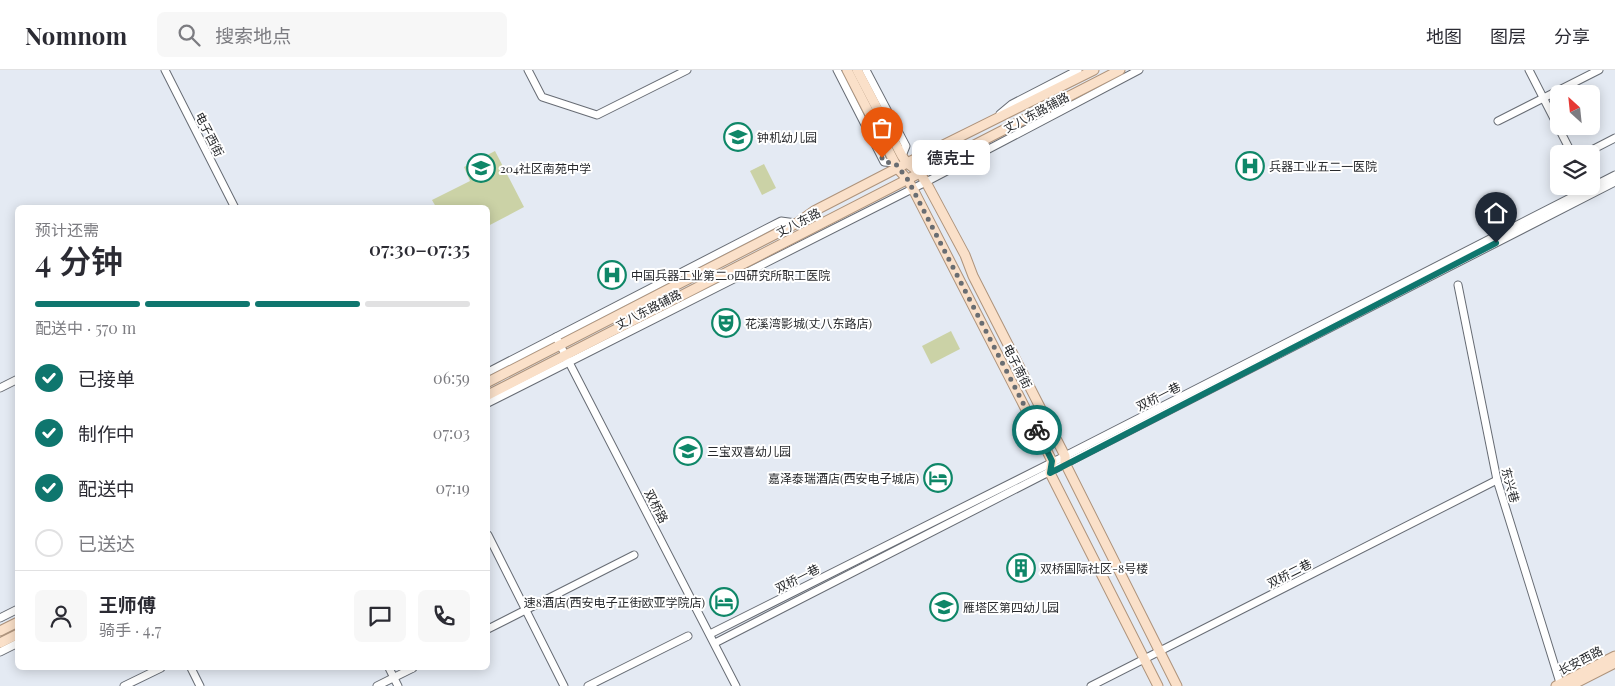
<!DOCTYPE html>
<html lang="zh">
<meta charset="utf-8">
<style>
:root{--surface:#fff;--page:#f7f7f7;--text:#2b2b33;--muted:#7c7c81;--line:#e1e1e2;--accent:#0f766e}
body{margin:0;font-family:"Playfair Display","Noto Sans SC",serif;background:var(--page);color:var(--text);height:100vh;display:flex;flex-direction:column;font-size:19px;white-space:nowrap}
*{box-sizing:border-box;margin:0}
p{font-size:16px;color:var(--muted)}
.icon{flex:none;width:28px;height:28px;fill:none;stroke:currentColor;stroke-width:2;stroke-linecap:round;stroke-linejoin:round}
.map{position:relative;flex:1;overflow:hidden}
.drawer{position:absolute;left:15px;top:135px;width:475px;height:465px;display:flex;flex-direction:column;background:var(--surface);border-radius:8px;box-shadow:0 2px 12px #0003}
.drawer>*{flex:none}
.needle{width:32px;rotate:333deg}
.controls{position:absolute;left:1550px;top:15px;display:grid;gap:10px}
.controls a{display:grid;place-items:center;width:50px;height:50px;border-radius:8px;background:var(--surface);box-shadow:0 2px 12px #0003;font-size:25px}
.pin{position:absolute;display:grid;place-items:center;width:42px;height:42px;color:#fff;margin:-51px -21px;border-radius:50% 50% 50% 0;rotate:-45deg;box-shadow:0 0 5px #0007}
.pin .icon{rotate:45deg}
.courier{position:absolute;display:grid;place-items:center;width:50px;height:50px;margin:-25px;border:4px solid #0f766e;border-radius:50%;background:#fff;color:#222;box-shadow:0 1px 6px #0007}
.bubble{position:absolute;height:35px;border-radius:8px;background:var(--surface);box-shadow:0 2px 12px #0003;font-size:16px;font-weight:600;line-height:35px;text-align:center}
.head em{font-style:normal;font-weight:600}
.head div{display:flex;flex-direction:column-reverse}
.head{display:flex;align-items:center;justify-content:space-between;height:85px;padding:0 20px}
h1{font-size:32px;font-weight:600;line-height:38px}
.bar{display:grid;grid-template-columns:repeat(4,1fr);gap:8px 5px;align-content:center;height:60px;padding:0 20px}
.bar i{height:6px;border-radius:4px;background:var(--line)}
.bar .selected{background:var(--accent)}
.bar p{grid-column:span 4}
.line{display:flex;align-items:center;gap:12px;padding:0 20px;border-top:1px solid var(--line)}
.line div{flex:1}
.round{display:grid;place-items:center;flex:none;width:52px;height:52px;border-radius:8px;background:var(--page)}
ol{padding:0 20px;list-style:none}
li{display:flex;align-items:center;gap:15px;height:55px}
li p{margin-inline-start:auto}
li .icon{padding:5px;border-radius:50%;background:var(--accent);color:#fff;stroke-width:4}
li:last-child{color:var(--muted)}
li i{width:28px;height:28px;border:2px solid var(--line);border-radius:50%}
header{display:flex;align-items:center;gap:30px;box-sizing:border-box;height:70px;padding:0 25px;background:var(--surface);border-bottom:1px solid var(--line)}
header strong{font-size:24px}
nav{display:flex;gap:28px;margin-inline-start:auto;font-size:18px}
.search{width:350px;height:45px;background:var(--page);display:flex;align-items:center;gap:12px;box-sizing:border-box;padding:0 18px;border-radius:8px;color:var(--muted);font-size:19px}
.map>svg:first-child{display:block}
.park{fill:#cbd2a6}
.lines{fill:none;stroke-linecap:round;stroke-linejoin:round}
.minor-casing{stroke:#676c74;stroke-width:9}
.major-casing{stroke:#ae937b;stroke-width:11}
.minor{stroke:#fff;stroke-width:7}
.major{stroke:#fae0c9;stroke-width:9}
.done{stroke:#696d72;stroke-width:5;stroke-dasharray:0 9}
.route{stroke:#0f766e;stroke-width:6}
.labels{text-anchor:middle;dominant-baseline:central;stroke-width:4;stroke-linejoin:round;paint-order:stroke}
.street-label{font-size:12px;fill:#27292c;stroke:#fff}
.poi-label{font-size:12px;fill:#27292c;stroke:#fff;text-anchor:start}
</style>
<header>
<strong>Nomnom</strong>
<div class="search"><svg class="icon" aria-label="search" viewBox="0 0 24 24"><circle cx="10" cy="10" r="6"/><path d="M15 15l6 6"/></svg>搜索地点</div>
<nav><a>地图</a><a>图层</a><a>分享</a></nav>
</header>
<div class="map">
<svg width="1615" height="616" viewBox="0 0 1615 616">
<rect width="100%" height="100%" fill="#e4eaf3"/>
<!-- park -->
<g class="park">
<path d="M495 81 524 137 488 156V138L436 137 432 130 470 111 464 97Z"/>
<path d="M764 94 776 118 762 125 750 101Z"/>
<path d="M951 261 960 279 931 294 922 276Z"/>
</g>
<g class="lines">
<defs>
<g id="minor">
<path d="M165 0 235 138"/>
<path d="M528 0 542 27 597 45 687 0"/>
<path d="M837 0 884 92 895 93"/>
<path d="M866 0 906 76 902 86"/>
<path d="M1529 0 1572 84"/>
<path d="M1000 44 1012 34 1078 0"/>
<path d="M1498 51 1599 0"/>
<path d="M1584 84 1615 68"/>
<path d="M1458 215 1497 410 1561 616"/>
<path d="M556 267 736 616"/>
<path d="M488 302 781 151 796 153"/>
<path d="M0 318 18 309"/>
<path d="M488 333 926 112 1139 0"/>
<path d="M488 465 564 616"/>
<path d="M0 548 18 539"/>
<path d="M488 559 634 485"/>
<path d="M710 564 1065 386 1615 105"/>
<path d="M715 573 1615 112"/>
<path d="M0 582 18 573"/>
<path d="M191 598 200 616"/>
<path d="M389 598 398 616"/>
<path d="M124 616 161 598"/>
<path d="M377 616 413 598"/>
<path d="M588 616 688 566"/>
<path d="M1091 616 1497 410"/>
</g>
<g id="major">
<path d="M847 0 898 99 908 110 915 123 1040 367 1052 391 1050 403 1158 616"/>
<path d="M857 0 902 86 907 93 920 103 928 116 965 185 973 206 1065 386V393L1177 616"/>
<path d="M488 312 797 153 814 141 907 93 1094 0"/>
<path d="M488 325 1120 0"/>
<path d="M0 561 18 552"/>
<path d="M0 573 18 564"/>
<path d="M1556 616 1615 586"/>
<path d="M1570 616 1615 593"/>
</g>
</defs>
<!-- minor casing -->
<use href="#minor" class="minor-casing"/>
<!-- major casing -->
<use href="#major" class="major-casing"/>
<!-- minor -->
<use href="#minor" class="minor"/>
<!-- major -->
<use href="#major" class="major"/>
</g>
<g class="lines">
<!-- done -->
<path class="done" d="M882 88 884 92 895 93 908 110 1037 360"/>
<!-- route -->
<path class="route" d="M1037 360 1052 391 1050 403 1496 173"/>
</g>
<!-- icons -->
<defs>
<symbol id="school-ring" viewBox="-11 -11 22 22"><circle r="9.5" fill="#fff" stroke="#0f8768" stroke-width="1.5"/><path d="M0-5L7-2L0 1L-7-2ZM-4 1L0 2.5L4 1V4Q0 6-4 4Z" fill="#0f8768"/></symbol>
<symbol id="hospital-ring" viewBox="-11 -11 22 22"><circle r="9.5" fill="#fff" stroke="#0f8768" stroke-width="1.5"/><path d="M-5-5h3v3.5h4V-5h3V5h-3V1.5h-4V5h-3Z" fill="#0f8768"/></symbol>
<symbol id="theatre-ring" viewBox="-11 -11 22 22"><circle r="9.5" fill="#fff" stroke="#0f8768" stroke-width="1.5"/><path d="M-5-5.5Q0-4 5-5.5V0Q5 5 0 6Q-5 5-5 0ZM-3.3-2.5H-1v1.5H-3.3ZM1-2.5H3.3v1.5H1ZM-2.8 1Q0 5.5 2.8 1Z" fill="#0f8768"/></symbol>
<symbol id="hotel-ring" viewBox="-11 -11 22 22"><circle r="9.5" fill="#fff" stroke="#0f8768" stroke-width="1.5"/><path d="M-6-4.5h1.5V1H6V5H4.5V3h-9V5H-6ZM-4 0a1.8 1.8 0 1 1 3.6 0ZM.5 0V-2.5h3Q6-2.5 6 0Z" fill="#0f8768"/></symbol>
<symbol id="building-ring" viewBox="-11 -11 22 22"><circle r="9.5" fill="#fff" stroke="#0f8768" stroke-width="1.5"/><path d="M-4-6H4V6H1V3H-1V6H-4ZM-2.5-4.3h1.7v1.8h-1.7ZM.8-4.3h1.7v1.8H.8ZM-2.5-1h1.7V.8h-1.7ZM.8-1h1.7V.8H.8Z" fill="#0f8768"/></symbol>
</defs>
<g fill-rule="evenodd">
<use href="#school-ring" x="722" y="51" width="32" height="32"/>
<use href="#hospital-ring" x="1234" y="80" width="32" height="32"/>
<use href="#school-ring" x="465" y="82" width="32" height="32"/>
<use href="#hospital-ring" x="596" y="189" width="32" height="32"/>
<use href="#theatre-ring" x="710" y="237" width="32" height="32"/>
<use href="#school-ring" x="672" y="365" width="32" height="32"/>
<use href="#hotel-ring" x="922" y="392" width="32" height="32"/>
<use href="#building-ring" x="1005" y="482" width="32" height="32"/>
<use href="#hotel-ring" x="708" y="516" width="32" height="32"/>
<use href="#school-ring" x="928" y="521" width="32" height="32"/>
</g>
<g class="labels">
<!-- street labels -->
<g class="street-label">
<text transform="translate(1036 42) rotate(-28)">丈八东路辅路</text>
<text transform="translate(210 64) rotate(63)">电子西街</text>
<text transform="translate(798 152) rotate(-27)">丈八东路</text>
<text transform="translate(648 239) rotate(-27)">丈八东路辅路</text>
<text transform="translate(1018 296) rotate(63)">电子南街</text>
<text transform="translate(1158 326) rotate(-27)">双桥一巷</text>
<text transform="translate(1511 415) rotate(75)">东兴巷</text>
<text transform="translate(657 436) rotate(63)">双桥路</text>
<text transform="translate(1289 503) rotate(-27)">双桥二巷</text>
<text transform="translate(797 508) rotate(-27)">双桥一巷</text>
<text transform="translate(1580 590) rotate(-27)">长安西路</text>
</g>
<!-- poi labels -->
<g class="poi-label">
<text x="757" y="67">钟机幼儿园</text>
<text x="1269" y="96">兵器工业五二一医院</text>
<text x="500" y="98">204社区南苑中学</text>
<text x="631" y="205">中国兵器工业第二0四研究所职工医院</text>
<text x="745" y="253">花溪湾影城(丈八东路店)</text>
<text x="707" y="381">三宝双喜幼儿园</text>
<text x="919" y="408" text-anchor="end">嘉泽泰瑞酒店(西安电子城店)</text>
<text x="1040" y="498">双桥国际社区-8号楼</text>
<text x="705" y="532" text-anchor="end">速8酒店(西安电子正街欧亚学院店)</text>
<text x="963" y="537">雁塔区第四幼儿园</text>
</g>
</g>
</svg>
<div class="controls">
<a><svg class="needle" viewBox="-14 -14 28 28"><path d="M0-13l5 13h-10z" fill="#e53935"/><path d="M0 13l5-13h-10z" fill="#7c7c81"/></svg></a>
<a><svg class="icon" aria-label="layers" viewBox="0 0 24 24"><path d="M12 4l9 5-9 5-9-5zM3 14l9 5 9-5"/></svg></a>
</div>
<div class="pin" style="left:882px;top:88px;background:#ea580c"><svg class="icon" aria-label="bag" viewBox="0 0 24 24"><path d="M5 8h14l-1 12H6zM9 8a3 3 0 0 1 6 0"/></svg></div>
<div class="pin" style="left:1496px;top:173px;background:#1f2937"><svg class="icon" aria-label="home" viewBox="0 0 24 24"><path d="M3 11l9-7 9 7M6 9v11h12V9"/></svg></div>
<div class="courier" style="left:1037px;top:360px"><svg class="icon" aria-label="bike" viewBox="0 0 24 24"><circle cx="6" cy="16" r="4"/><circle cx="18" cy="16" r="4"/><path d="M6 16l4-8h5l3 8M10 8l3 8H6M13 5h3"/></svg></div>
<div class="bubble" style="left:912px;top:70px;width:78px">德克士</div>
<section class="drawer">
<div class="head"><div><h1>4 分钟</h1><p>预计还需</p></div><em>07:30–07:35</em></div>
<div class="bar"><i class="selected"></i><i class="selected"></i><i class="selected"></i><i></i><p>配送中 · 570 m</p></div>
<ol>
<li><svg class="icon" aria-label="check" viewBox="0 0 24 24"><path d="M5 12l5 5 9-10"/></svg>已接单<p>06:59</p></li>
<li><svg class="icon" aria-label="check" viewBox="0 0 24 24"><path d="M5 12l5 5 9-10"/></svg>制作中<p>07:03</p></li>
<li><svg class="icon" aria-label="check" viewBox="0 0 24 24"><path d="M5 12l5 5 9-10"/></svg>配送中<p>07:19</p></li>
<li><i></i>已送达</li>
</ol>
<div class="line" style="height:90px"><a class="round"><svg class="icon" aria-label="person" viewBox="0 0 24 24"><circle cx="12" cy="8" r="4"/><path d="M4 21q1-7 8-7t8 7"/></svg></a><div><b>王师傅</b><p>骑手 · 4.7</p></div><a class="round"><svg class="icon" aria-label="chat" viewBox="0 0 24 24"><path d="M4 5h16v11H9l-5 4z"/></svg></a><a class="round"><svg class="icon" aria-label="phone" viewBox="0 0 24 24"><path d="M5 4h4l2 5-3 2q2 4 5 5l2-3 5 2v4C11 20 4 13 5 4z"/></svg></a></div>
</section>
</div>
